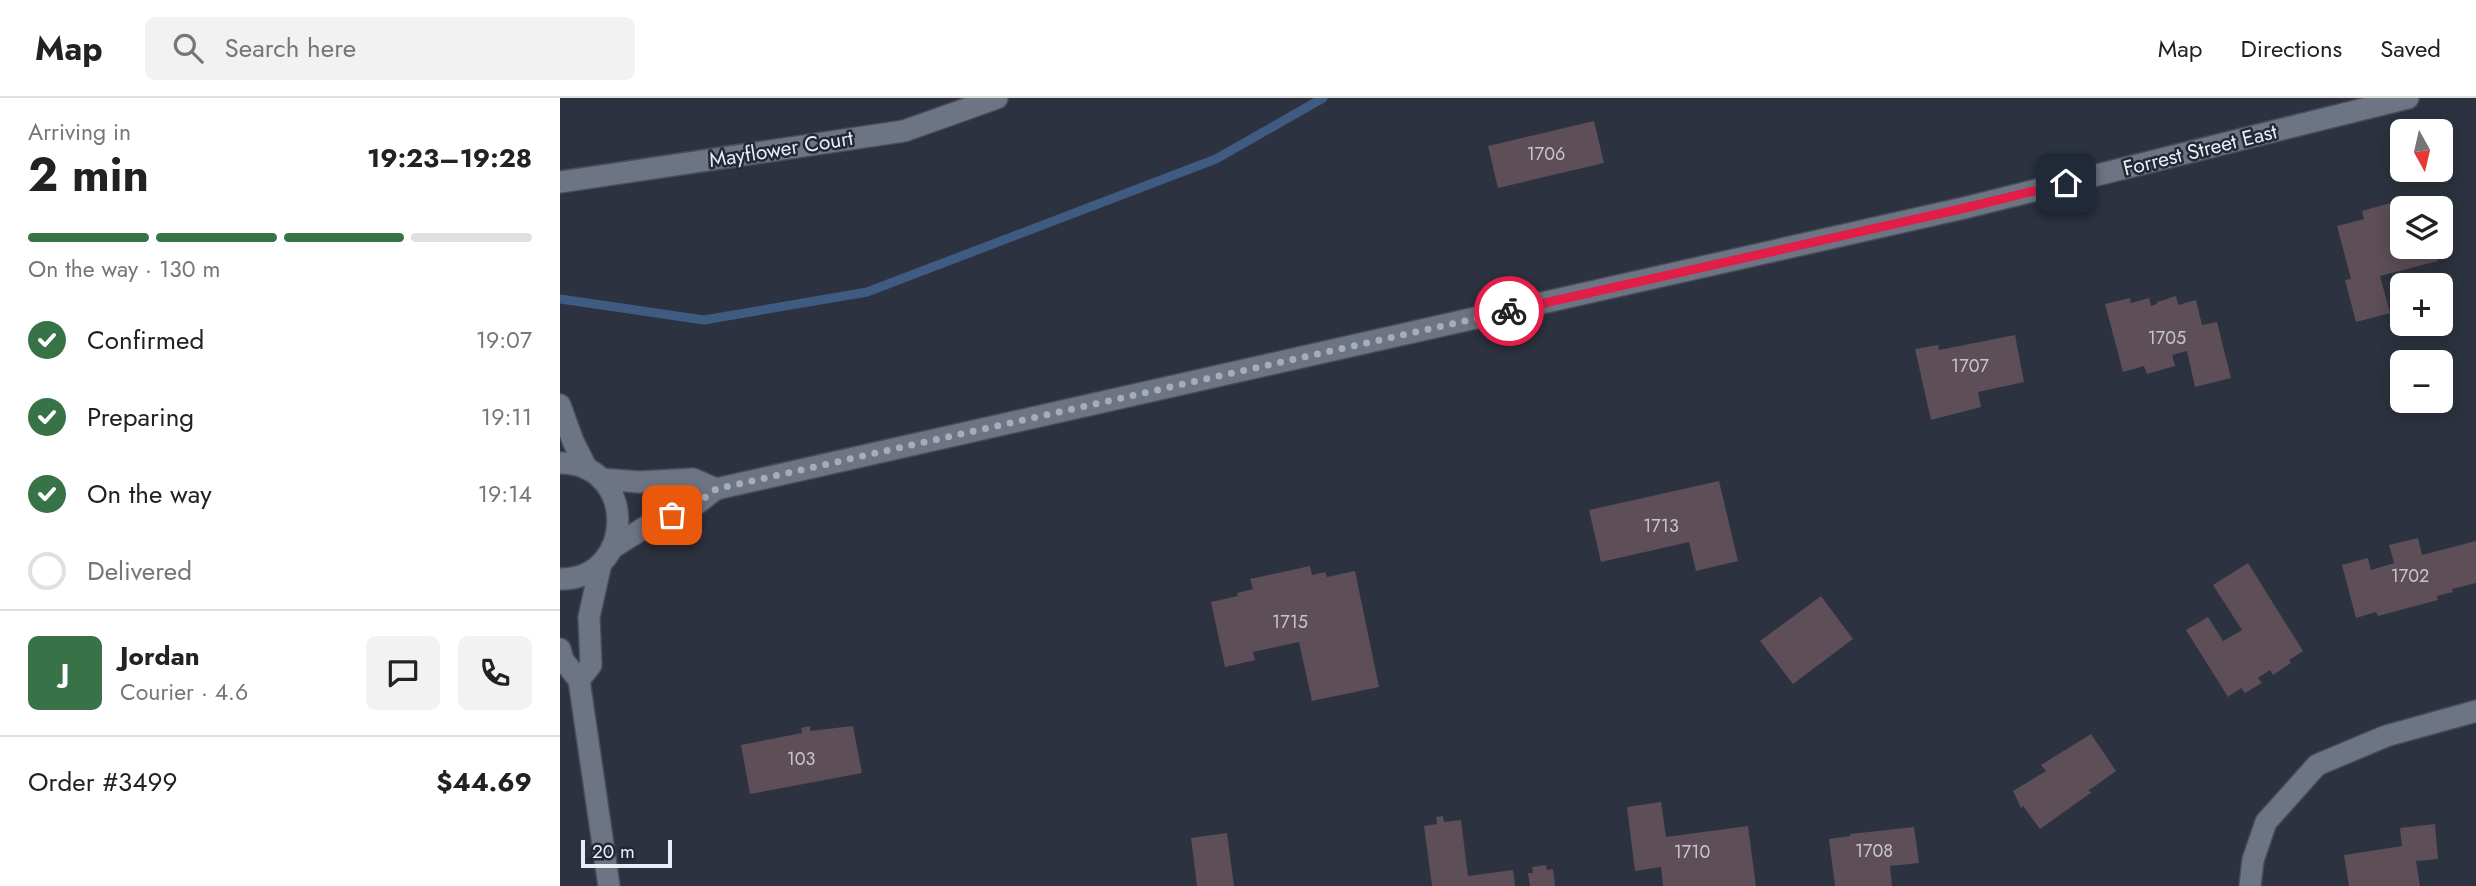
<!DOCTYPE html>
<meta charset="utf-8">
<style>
:root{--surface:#fff;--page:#f2f2f2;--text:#222;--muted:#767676;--line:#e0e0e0;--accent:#377347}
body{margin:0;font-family:Jost,sans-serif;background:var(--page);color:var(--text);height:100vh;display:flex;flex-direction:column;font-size:26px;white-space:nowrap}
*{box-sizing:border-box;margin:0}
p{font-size:23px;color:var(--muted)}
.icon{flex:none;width:38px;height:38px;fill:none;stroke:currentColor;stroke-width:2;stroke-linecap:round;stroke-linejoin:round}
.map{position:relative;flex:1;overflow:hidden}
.side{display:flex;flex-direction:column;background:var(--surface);width:560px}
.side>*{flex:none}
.needle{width:46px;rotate:172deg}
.controls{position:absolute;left:1830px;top:21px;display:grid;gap:14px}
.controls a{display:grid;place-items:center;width:63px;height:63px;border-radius:10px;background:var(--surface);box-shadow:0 4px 18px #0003;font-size:35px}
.scale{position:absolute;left:21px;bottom:18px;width:91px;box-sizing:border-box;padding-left:7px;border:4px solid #e9edf6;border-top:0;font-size:19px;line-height:24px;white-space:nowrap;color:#e9edf6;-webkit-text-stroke:5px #232835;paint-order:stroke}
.pin{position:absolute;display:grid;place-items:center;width:60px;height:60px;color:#fff;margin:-30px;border-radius:14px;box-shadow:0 4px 10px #0006}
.courier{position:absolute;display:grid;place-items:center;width:70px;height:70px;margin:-35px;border:5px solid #e11d48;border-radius:50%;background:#fff;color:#222;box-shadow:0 2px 9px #0007}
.head em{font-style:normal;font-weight:700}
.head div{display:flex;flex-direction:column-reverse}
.head{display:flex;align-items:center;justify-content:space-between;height:119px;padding:0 28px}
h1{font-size:46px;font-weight:700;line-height:52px}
.bar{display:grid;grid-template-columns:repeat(4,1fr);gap:10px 7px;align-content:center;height:84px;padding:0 28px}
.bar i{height:9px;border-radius:5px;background:var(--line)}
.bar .on{background:var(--accent)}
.bar p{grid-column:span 4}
.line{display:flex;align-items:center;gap:18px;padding:0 28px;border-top:2px solid var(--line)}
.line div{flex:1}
.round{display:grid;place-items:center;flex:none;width:74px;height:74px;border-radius:10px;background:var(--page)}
ol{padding:0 28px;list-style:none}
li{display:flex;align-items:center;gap:21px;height:77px}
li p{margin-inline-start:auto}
li .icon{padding:7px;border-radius:50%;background:var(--accent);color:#fff;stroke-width:4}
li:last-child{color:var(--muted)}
li i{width:38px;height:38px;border:4px solid var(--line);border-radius:50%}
header{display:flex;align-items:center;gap:42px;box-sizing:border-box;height:98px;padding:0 35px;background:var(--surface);border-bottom:2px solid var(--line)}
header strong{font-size:33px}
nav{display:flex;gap:38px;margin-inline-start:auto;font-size:24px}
.search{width:490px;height:63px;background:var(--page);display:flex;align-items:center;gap:18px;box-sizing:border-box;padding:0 24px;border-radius:10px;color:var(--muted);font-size:26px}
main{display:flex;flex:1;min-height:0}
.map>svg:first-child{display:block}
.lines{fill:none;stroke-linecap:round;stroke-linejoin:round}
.stream{stroke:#3f5b82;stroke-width:9}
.building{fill:#5d4e58}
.minor-casing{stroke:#484d58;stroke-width:24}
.minor{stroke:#6d7483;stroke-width:21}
.done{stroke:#a7acb6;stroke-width:7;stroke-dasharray:0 12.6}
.route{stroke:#e11d48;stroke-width:9}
.labels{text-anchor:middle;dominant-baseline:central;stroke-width:5;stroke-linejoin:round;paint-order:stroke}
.number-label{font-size:18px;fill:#c6c5ce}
.street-label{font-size:21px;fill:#e9edf6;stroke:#232835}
</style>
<header>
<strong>Map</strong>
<div class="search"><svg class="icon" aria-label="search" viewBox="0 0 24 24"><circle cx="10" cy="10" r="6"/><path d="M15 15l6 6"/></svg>Search here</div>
<nav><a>Map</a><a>Directions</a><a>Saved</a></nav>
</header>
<main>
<section class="side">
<div class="head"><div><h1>2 min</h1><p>Arriving in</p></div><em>19:23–19:28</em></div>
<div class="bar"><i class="on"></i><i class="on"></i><i class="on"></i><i></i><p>On the way · 130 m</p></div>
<ol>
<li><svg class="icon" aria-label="check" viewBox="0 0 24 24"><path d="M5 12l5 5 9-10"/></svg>Confirmed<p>19:07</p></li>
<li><svg class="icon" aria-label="check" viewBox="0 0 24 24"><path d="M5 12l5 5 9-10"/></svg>Preparing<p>19:11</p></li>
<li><svg class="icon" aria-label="check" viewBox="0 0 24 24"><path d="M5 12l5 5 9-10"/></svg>On the way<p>19:14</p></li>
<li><i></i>Delivered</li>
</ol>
<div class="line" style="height:126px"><b class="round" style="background:var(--accent);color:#fff">J</b><div><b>Jordan</b><p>Courier · 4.6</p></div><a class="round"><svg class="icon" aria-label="chat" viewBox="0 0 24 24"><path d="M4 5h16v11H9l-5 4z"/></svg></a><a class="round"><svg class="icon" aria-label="phone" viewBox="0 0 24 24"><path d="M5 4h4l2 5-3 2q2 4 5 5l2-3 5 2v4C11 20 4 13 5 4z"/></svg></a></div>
<div class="line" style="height:91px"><div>Order #3499</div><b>$44.69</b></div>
</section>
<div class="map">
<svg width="1916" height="788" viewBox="0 0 1916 788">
<rect width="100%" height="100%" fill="#2c323f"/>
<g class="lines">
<!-- stream -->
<path class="stream" d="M0 201 144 222 307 194 656 61 763 0"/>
</g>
<!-- building -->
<g class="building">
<path d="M1034 23 1044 65 938 90 928 48Z"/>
<path d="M1834 104 1836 111 1843 109V149H1875L1878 163 1820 178 1830 215 1796 224 1785 182 1791 181 1777 128 1804 121 1802 113Z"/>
<path d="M1616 198 1618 207 1636 202 1642 227 1657 224 1671 280 1635 289 1627 253 1612 257 1615 268 1587 276 1584 268 1563 274 1545 206 1570 200 1571 205 1589 200 1591 208 1597 206V204Z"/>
<path d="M1455 237 1464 284 1418 294 1421 309 1371 322 1355 251 1378 247 1379 252Z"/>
<path d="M1159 383 1178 463 1136 473 1129 444 1041 464 1029 412Z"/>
<path d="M1858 440 1862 457 1916 443V485L1892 491 1893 494 1877 498 1878 502 1818 518 1816 514 1796 520 1782 467 1808 460 1811 472 1834 465 1829 447Z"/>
<path d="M1688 465 1743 553 1729 562 1731 565 1713 577 1710 572 1698 580 1702 585 1685 595 1681 590 1668 599 1626 532 1648 519 1663 543 1682 532 1653 487Z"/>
<path d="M750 468 752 477 765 474 767 479 795 473 819 589 752 603 739 544 693 554 695 562 665 569 651 504 678 498 677 495 693 491 690 481Z"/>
<path d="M1261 498 1293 541 1233 586 1200 543Z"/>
<path d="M250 628V633L293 628 302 675 190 696 181 647 242 635 241 630Z"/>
<path d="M1531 636 1556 673 1528 693 1532 694 1480 731 1463 708 1461 710 1453 693 1486 673 1481 667Z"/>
<path d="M1101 704 1106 739 1188 728 1196 788H1103L1101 769 1075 773 1067 709Z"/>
<path d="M883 718 884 724 901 722 908 778 953 772 955 788H872L864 728 877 726 876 719Z"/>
<path d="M1875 726 1878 761 1856 763 1860 788H1789L1784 757 1842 748 1840 730Z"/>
<path d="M1354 729 1359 765 1330 768 1332 788H1275L1269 741 1290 738V736Z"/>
<path d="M667 735 674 788H637L631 740Z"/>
<path d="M986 767 987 772 993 771 995 788H970L968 775H973L972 769Z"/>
</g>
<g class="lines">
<defs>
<g id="minor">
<path d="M0 84 344 33 437 0"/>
<path d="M0 307 13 343 27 371"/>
<path d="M0 365C78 365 76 482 0 481"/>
<path d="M41 381 79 384 133 381 156 391"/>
<path d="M52 450 87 428 138 405 156 391 1404 110 1848 0"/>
<path d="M0 551 3 562 19 582 49 788"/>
<path d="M19 582 31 567 29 519 41 465"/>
<path d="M1690 788 1693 762 1706 724 1757 667 1826 638 1916 613"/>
</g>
</defs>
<!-- minor casing -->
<use href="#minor" class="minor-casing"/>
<!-- minor -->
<use href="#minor" class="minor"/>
</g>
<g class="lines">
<!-- done -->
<path class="done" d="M112 417 138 405 156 391 949 213"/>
<!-- route -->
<path class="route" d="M949 213 1405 110 1506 85"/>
</g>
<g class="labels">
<!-- number labels -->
<g class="number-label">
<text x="986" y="56">1706</text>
<text x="1607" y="240">1705</text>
<text x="1410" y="268">1707</text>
<text x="1101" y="428">1713</text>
<text x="1850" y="478">1702</text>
<text x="730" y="524">1715</text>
<text x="241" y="661">103</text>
<text x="1314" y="753">1708</text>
<text x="1132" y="754">1710</text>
</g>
<!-- street labels -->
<g class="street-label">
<text transform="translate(221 51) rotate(-9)">Mayflower Court</text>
<text transform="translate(1640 52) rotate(-14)">Forrest Street East</text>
</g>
</g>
</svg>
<div class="controls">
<a><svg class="needle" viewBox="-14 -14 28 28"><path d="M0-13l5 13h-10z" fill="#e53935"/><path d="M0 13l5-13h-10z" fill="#767676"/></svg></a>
<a><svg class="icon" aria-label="layers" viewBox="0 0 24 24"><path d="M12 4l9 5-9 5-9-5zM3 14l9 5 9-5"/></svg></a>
<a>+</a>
<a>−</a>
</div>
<div class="scale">20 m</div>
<div class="pin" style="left:112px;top:417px;background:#ea580c"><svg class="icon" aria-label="bag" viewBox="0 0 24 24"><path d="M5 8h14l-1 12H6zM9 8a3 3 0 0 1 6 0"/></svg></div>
<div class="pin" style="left:1506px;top:85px;background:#1f2937"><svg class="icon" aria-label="home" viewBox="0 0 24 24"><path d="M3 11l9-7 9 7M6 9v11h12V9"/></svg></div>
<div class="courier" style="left:949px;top:213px"><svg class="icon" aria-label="bike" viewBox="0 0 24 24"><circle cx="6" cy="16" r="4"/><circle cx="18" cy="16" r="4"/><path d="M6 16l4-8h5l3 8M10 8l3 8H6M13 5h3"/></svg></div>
</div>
</main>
